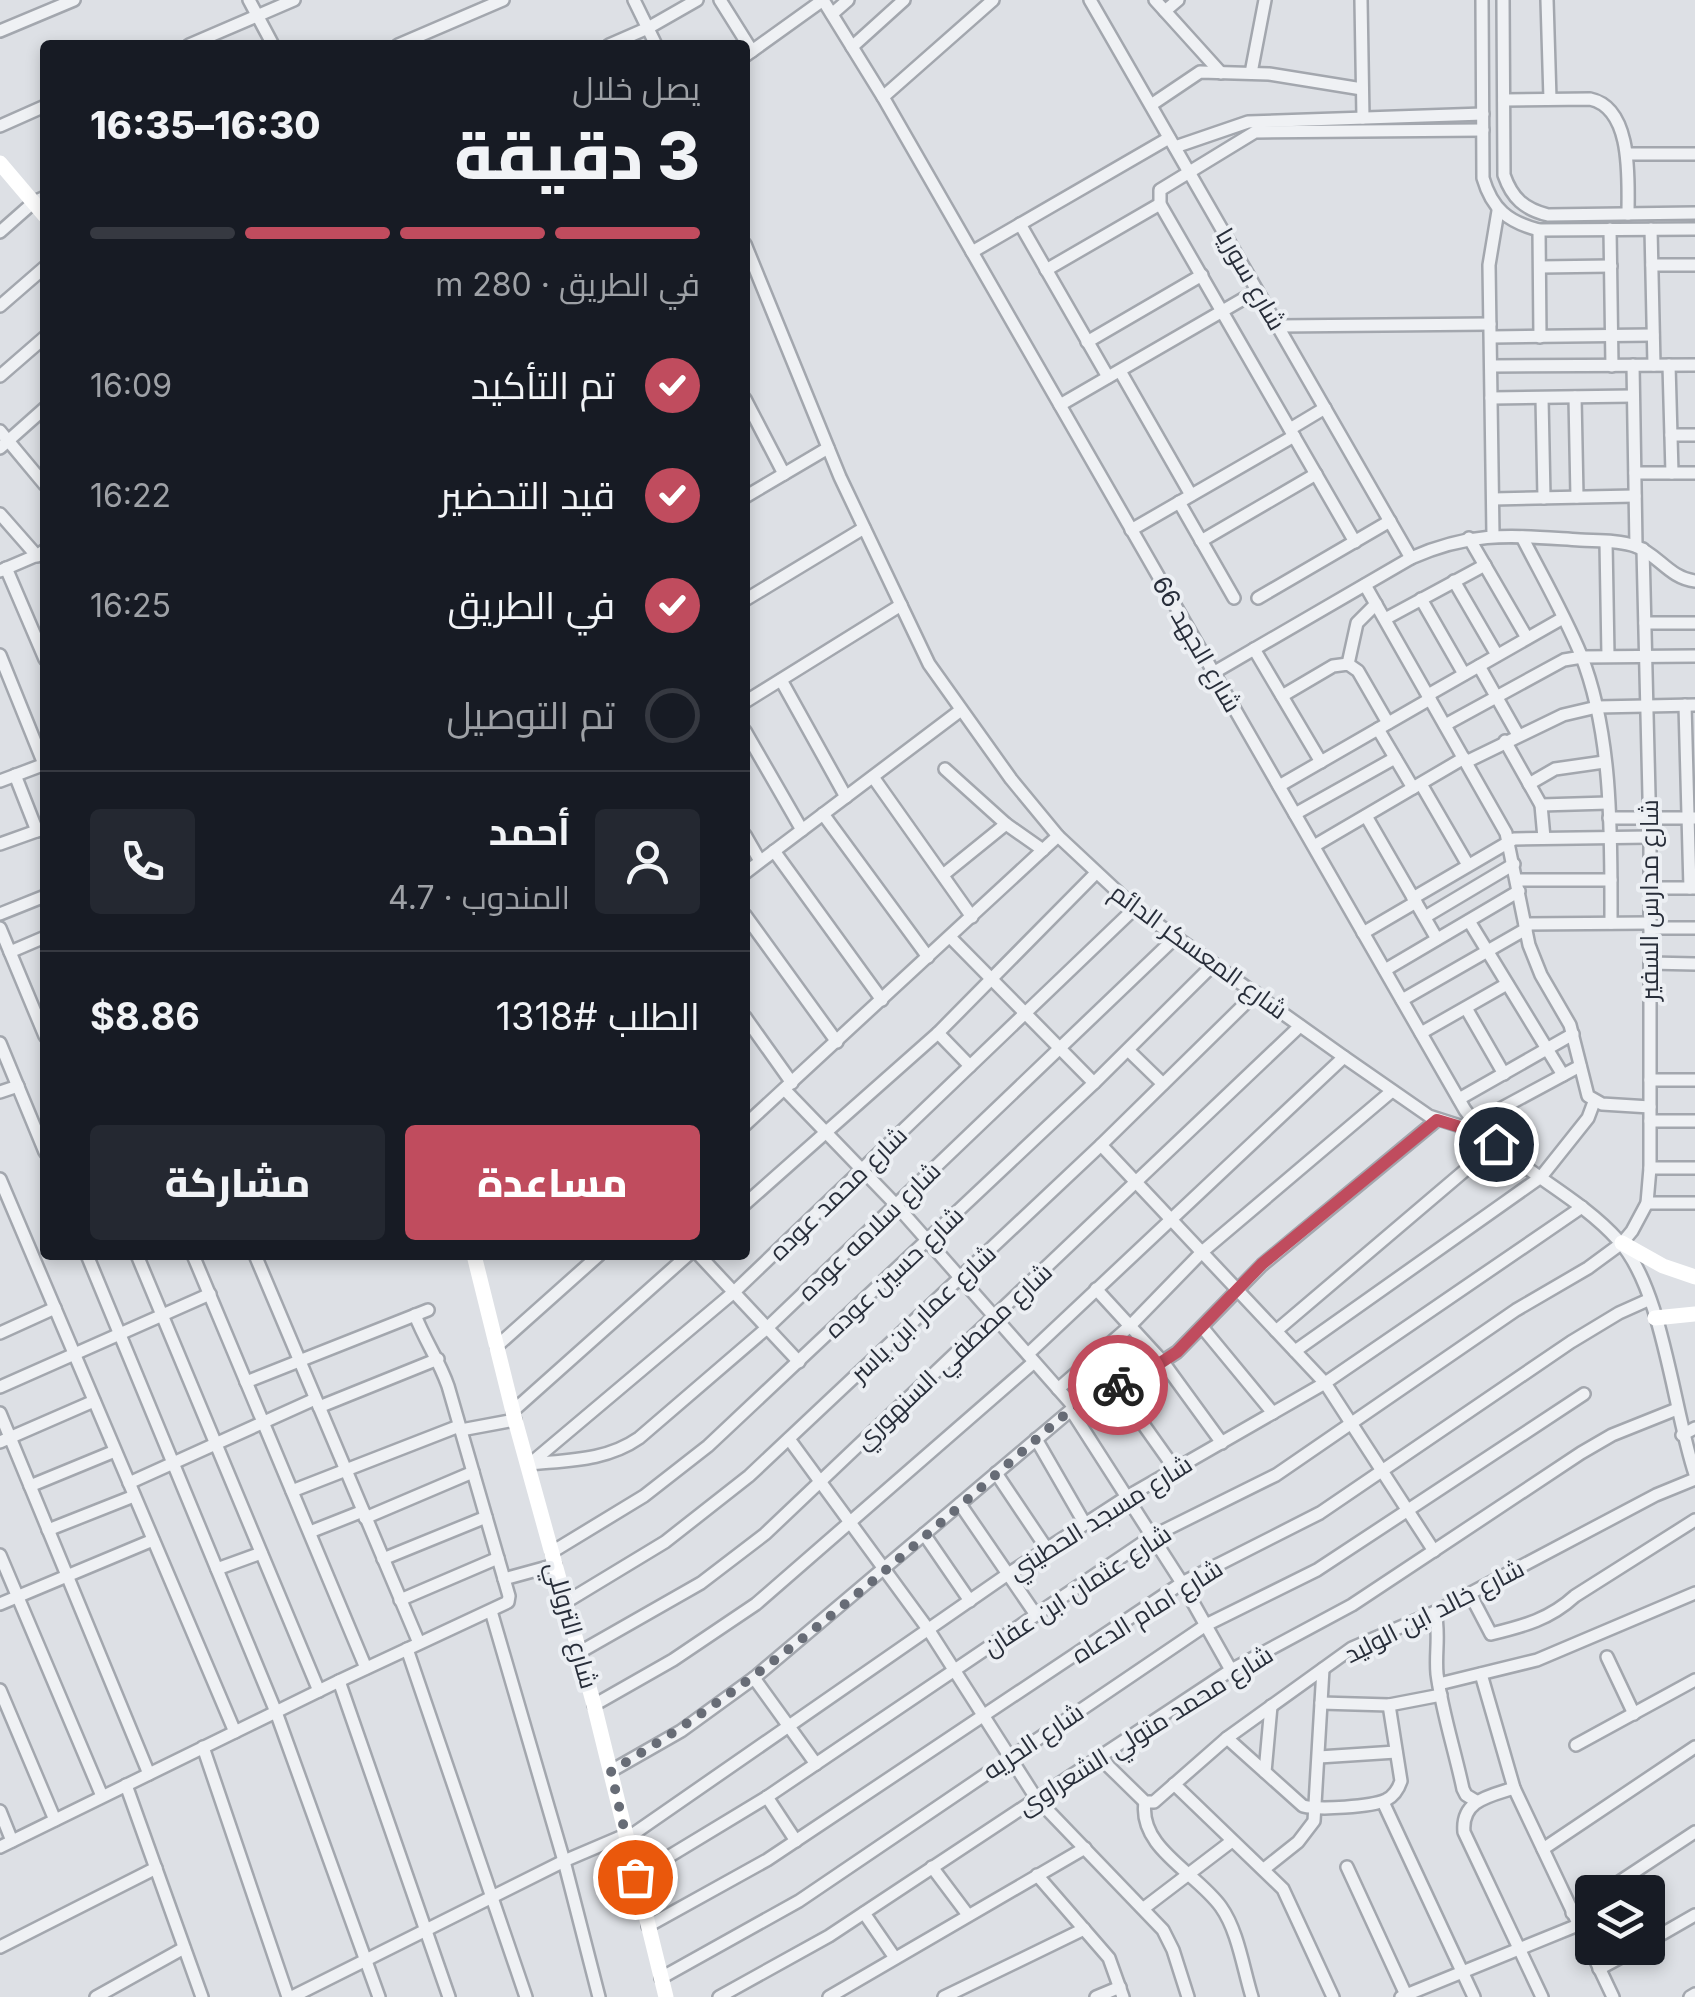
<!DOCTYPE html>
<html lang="ar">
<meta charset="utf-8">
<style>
:root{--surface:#171b24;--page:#242831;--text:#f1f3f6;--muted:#9ea1a6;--line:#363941;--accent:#c04c5e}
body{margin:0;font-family:Inter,Cairo,sans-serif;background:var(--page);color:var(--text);direction:rtl;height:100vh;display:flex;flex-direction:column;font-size:38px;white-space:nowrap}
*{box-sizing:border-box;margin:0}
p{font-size:32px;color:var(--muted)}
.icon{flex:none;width:55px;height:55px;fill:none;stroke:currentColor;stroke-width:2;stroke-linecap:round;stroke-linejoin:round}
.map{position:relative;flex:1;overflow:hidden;direction:ltr}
.details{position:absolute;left:40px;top:40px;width:710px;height:1220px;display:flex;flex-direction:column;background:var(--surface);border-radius:10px;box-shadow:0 5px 15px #0003;direction:rtl}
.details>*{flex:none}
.tools{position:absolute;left:1575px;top:1875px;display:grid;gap:20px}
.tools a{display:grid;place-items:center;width:90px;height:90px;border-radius:10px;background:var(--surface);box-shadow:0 5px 15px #0003;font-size:50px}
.pin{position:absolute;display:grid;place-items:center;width:85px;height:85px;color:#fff;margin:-42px;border:5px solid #fff;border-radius:50%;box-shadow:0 2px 10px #0007}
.courier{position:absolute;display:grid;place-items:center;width:100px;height:100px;margin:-50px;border:8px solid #c04c5e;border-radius:50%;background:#fff;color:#222;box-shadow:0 2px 12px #0007}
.head em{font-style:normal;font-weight:800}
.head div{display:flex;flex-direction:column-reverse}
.head{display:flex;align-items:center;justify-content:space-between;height:170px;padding:0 50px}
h1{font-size:65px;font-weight:800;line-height:75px}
.bar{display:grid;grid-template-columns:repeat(4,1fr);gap:15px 10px;align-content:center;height:120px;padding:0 50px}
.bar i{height:12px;border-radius:8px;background:var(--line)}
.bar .current{background:var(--accent)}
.bar p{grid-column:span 4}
.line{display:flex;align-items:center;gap:25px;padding:0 50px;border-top:2px solid var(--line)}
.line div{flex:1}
.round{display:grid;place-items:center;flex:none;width:105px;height:105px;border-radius:10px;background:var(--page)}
ol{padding:0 50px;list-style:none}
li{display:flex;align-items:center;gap:30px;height:110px}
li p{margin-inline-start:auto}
li .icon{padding:10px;border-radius:50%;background:var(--accent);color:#fff;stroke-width:4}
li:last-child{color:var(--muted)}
li i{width:55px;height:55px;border:5px solid var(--line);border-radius:50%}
.cta{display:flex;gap:20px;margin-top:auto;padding:20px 50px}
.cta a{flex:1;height:115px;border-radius:10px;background:var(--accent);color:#fff;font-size:40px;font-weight:800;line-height:115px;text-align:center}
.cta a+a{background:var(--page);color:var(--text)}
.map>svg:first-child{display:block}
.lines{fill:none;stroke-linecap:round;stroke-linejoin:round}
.street-casing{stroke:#a3a7ae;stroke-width:16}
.street{stroke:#eff1f4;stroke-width:11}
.secondary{stroke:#fff;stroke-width:15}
.done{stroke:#676c76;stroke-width:10;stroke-dasharray:0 18}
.route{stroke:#c04c5e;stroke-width:12}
.labels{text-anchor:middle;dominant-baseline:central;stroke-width:8;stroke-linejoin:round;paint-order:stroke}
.street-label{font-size:25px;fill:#282e3a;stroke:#eceff3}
</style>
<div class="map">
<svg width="1695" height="1997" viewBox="0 0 1695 1997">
<rect width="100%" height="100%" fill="#dde0e5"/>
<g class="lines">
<defs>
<g id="street">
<path d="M249 0 273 45"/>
<path d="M634 0 656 45"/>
<path d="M720 0 752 51"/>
<path d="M823 0 883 97 1465 1110C1504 1165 1573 1190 1618 1240 1663 1288 1673 1409 1695 1474"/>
<path d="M1090 0 1411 558"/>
<path d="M1155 0 1221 73"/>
<path d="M1361 0 1363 118"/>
<path d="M1482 0 1483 178C1492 209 1508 222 1539 230L1695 229"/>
<path d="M1503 0 1504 175C1512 198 1524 209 1548 215L1695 213"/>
<path d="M1547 0 1550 99"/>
<path d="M1165 11 1178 0"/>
<path d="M832 14 848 0"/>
<path d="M0 31 74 0"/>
<path d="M189 45 294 0"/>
<path d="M398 45 503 0"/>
<path d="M609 45 648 28 697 0"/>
<path d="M852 47 904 0"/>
<path d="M745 56 823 0"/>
<path d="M1251 73 1265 0"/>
<path d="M883 97 993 0"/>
<path d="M1504 100 1590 99C1633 108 1628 180 1628 214"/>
<path d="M1151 105 1200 72 1269 74 1362 89"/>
<path d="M0 126 45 106"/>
<path d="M1175 147 1248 122 1483 114"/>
<path d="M1628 154H1695"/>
<path d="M1020 224 1108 377"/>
<path d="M1610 229 1612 366"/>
<path d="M1651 229 1654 365"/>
<path d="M1539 230 1540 337"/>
<path d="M0 232 34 202 45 197"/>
<path d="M745 244 840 477 929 664 1011 779 1058 836 1135 908 1344 1057 1429 1116 1482 1133"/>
<path d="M972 252 1169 138"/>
<path d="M1652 265H1695"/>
<path d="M1540 267 1611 266"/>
<path d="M1046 270 1160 204"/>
<path d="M0 306 45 267"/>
<path d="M1278 326 1490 324"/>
<path d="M1491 337 1653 335"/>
<path d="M1087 342 1202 275"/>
<path d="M1633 365 1636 546"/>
<path d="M1669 365 1672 473"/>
<path d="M1491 366 1695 365"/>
<path d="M1120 371 1191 495"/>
<path d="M0 376 45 337"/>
<path d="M1575 397 1577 497"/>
<path d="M1491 398 1633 396"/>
<path d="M1542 398 1544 498"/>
<path d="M745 399 784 474"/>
<path d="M1060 405 1257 291"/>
<path d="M1290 429 1325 408"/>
<path d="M0 431 45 485"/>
<path d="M1671 435H1695"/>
<path d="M0 448 45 408"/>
<path d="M1635 473H1695"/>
<path d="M745 497 828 448"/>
<path d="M1493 499 1635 496"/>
<path d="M1179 502 1234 598"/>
<path d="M0 514 37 556 45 550"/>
<path d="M1131 530 1294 436"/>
<path d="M1493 535 1489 265 1498 211"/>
<path d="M1522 537C1542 576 1564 614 1581 655 1613 735 1611 838 1611 923"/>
<path d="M1469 538 1527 638"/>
<path d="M1201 541 1316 474"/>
<path d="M1355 542 1160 204V190L1255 132 1483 130"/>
<path d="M1606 542 1608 656"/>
<path d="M6 568 45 659"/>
<path d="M0 571 42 553"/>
<path d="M1454 581 1497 655"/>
<path d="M1365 585 1506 833 1529 945 1541 975 1570 1025 1588 1096 1602 1104 1650 1107"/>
<path d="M1258 598 1390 521"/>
<path d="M1421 599 1464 674"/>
<path d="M745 600 864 528"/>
<path d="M1385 619 1485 565"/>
<path d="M1645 623H1695"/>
<path d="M1254 649 1321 762"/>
<path d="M0 655 44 764"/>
<path d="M1348 664 1357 623 1376 604"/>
<path d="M1479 666 1518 735"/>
<path d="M1213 673 1411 558C1474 530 1514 536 1580 540 1598 541 1618 540 1635 546 1658 554 1669 578 1695 581"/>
<path d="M781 680 846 797"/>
<path d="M1428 695 1563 618"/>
<path d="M1282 696 1333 666 1348 664 1358 671 1388 723"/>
<path d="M745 702 901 605"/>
<path d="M1685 705 1690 888"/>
<path d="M1445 725 1564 660 1582 657 1695 656"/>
<path d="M1378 729 1413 788"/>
<path d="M745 731 802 830"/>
<path d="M1505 741 1541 805 1544 838"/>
<path d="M1466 762 1563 715 1597 707 1695 705"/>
<path d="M945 769 1006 824 1043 850"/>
<path d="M15 775 37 831"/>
<path d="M873 777 972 917"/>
<path d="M0 781 45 764"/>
<path d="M1421 784 1468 865"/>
<path d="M1529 784 1555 769 1604 762"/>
<path d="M1279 786 1430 699"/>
<path d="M1541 805 1608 803"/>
<path d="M823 814 928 957"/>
<path d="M1295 814 1395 758"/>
<path d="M1366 816 1437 939"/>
<path d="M1609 818H1695"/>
<path d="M745 835 760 861"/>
<path d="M0 844 45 828"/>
<path d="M1314 846 1464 758"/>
<path d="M774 851 882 1000"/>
<path d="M745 873 961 710"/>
<path d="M943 875 1006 824"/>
<path d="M1517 880H1611"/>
<path d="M1650 888H1695"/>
<path d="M1413 898 1514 839 1650 837"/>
<path d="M0 914 45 896"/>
<path d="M745 915 837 1042"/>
<path d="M1425 917 1514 864"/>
<path d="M1469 921 1563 1075"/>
<path d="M1525 924 1650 923"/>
<path d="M0 928 45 1036"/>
<path d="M1650 928H1695"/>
<path d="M1363 933 1416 902"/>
<path d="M950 937 1094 1083"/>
<path d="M10 952 45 937"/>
<path d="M1650 963 1695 964"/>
<path d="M1385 970 1519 891"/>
<path d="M1402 1000 1526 929"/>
<path d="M1466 1008 1504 1074"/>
<path d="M745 1017 792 1083"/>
<path d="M938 1033 970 1066"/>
<path d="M1421 1033 1507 984"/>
<path d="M0 1043 45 1152"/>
<path d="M1128 1050 1163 1084"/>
<path d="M1650 1080H1695"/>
<path d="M785 1090 897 1206 1075 1408"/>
<path d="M0 1092 18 1086"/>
<path d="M1459 1099 1573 1034"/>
<path d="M1650 1121H1695"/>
<path d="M1474 1123 1580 1066"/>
<path d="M745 1125 1058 836"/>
<path d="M1101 1145 1325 1383 1434 1551"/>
<path d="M1650 1168H1695"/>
<path d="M0 1179 235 1732"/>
<path d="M1647 1203H1695"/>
<path d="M745 1204 938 1033 1095 874"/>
<path d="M87 1255 276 1712 379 1997"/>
<path d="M137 1255 319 1691"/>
<path d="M193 1255 366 1668"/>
<path d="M255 1255 419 1643"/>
<path d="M699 1255 799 1362"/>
<path d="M1096 1289 1163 1362 1222 1443"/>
<path d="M1202 1327 1273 1413"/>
<path d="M1276 1331 1496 1144"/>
<path d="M0 1333 55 1308"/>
<path d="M497 1346 599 1255"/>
<path d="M1295 1351 1541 1177 1588 1118 1594 1102"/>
<path d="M1028 1354 1344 1057"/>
<path d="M246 1382 428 1310"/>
<path d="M1116 1386 1175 1469"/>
<path d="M0 1387 210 1294"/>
<path d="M1058 1389 1130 1326 1202 1252 1392 1091"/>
<path d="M319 1407 438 1359"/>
<path d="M1071 1410 1182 1583 1231 1670"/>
<path d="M513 1411 688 1255"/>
<path d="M0 1413 149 1774"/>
<path d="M461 1430 515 1420"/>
<path d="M1682 1435 1695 1428"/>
<path d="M789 1439 928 1629 1036 1798 1163 1930 1173 1950 1188 1997"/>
<path d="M1036 1439 1085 1524"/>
<path d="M0 1442 94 1401"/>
<path d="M531 1463 734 1292 1135 908"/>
<path d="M529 1464C568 1460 606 1461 639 1438L767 1328 1176 937"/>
<path d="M996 1473 1047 1549"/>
<path d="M129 1483 315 1399"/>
<path d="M30 1486 115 1451"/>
<path d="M292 1491 459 1426"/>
<path d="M960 1504 1036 1615"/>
<path d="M365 1518 473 1472"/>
<path d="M48 1530 134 1496"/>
<path d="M310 1532 363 1511"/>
<path d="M924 1534 970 1601"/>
<path d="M552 1552 644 1496 708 1446 1094 1083 1214 964"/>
<path d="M0 1555 102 1796"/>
<path d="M383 1559 486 1517"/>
<path d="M217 1569 261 1553"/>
<path d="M504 1579 555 1565"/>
<path d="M1470 1594 1491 1634C1524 1626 1550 1619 1575 1596L1695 1520"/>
<path d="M400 1600 498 1558"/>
<path d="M566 1602 665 1542 749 1476 1101 1145 1256 993"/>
<path d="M0 1604 153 1540"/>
<path d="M491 1611 564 1861 599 1997"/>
<path d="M1435 1612C1440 1634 1435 1653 1437 1674 1442 1712 1455 1751 1463 1789L1466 1795 1476 1801"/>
<path d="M407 1649 526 1997"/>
<path d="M580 1652 701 1583 765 1534 1300 1026"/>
<path d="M1607 1657 1634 1714"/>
<path d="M1481 1674 1514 1788 1613 1997"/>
<path d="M754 1678 816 1764"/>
<path d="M339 1681 449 1997"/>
<path d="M1439 1684 1537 1660 1695 1593"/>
<path d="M0 1690 55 1820"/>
<path d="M1321 1703 1389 1705 1441 1695"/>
<path d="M594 1705 673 1660 756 1604 1034 1362"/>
<path d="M1227 1738 1303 1806C1319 1810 1371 1807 1386 1800 1394 1796 1398 1790 1401 1781L1389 1705"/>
<path d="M1576 1745 1695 1680"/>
<path d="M203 1747 288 1997"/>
<path d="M1319 1757 1396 1752"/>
<path d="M1100 1758 1145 1802H1154L1227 1738 1352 1648 1435 1612 1656 1495 1695 1479"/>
<path d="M611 1771 681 1731 754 1678 1071 1410 1148 1371 1177 1352 1262 1265 1437 1120"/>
<path d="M1265 1772 1271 1706"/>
<path d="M1174 1784 1283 1889 1333 1997"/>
<path d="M126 1785 202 1997"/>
<path d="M1514 1788C1490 1796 1461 1800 1464 1832L1542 1997"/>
<path d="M767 1797 796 1841"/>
<path d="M1145 1802C1138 1848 1197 1873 1221 1907 1238 1931 1243 1968 1252 1997"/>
<path d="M1383 1802 1474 1997"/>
<path d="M0 1811 12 1841"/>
<path d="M626 1839 1008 1574 1125 1498 1325 1383 1582 1207"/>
<path d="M0 1847 339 1681 508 1602 509 1596 448 1386C439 1360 425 1341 415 1315"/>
<path d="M1543 1849 1695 1747"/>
<path d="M932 1867 968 1915"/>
<path d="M1347 1867 1407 1997"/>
<path d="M1264 1869 1298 1842 1314 1821 1323 1669"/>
<path d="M1037 1875 1109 1958 1123 1997"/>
<path d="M635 1877 767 1797 1151 1537 1276 1475 1516 1310 1588 1268 1622 1243 1632 1231 1647 1203 1650 1168V837L1643 549"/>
<path d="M1604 1892 1695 1832"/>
<path d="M1144 1908 1232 1841"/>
<path d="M864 1913 895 1958"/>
<path d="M1572 1913 1592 1900"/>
<path d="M648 1926 767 1860 1182 1583 1320 1513 1571 1342 1619 1313 1648 1300"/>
<path d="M1648 1942 1695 1915"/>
<path d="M0 1947 156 1868"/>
<path d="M1599 1969 1638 1948"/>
<path d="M661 1978 799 1901 1206 1625 1317 1570 1584 1394"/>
<path d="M96 1997 184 1948"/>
<path d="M292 1997 564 1861 625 1835"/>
<path d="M719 1997 829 1936 1231 1670 1352 1605 1581 1453 1612 1435 1677 1409"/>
<path d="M829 1997 1085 1848"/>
<path d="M944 1997 1084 1929"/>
<path d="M1096 1997 1120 1987"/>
<path d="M1401 1997 1578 1925"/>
<path d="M1690 1997 1695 1994"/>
</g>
</defs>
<!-- street casing -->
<use href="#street" class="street-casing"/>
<!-- street -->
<use href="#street" class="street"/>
<!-- secondary -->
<g class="secondary">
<path d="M0 163 45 216"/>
<path d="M1622 1243 1663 1266 1695 1277"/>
<path d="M474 1255 515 1420 594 1705 666 1997"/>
<path d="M1655 1318 1695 1314"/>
</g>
</g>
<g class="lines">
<!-- done -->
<path class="done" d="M635 1877 611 1771C776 1675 917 1542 1062 1417L1088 1399 1118 1385"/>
<!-- route -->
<path class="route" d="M1118 1385 1148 1371 1177 1352 1262 1264 1437 1120 1484 1134 1496 1144"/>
</g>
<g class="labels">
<!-- street labels -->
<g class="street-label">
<text transform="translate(1251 279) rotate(60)">شارع سوريا</text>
<text transform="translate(1197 644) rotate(60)">شارع الجهد 66</text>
<text transform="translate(1649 900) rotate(-90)">شارع مدارس السفير</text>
<text transform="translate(1199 951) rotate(36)">شارع المعسكر الدائم</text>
<text transform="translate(838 1193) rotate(-44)">شارع محمد عوده</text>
<text transform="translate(869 1231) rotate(-44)">شارع سلامه عوده</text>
<text transform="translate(894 1272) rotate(-43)">شارع حسين عوده</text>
<text transform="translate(923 1313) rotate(-43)">شارع عمار ابن ياسر</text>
<text transform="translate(953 1356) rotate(-43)">شارع مصطفي السنهوري</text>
<text transform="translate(1100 1517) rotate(-32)">شارع مسجد الحطيني</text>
<text transform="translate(1077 1590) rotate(-33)">شارع عثمان ابن عفان</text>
<text transform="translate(1147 1611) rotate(-32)">شارع امام الدعاه</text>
<text transform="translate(1434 1611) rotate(-27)">شارع خالد ابن الوليد</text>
<text transform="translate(572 1625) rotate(74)">شارع التروللي</text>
<text transform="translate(1145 1730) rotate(-32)">شارع محمد متولي الشعراوى</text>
<text transform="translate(1033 1741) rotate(-34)">شارع الحريه</text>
</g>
</g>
</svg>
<div class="tools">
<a><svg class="icon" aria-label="layers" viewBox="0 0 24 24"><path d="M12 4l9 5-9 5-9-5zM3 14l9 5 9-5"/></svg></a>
</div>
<div class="pin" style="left:635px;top:1877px;background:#ea580c"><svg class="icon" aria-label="bag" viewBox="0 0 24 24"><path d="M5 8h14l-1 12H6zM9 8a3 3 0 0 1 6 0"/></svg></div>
<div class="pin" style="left:1496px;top:1144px;background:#1f2937"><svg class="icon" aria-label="home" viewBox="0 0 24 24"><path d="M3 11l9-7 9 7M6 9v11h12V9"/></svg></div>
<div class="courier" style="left:1118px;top:1385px"><svg class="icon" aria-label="bike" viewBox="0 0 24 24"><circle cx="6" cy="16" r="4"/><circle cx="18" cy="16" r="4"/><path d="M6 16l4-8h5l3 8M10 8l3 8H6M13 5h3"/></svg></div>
<section class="details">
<div class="head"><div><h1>3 دقيقة</h1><p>يصل خلال</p></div><em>16:30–16:35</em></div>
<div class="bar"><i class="current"></i><i class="current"></i><i class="current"></i><i></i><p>في الطريق · 280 m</p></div>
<ol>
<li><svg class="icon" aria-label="check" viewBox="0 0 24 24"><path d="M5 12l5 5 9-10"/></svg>تم التأكيد<p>16:09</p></li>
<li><svg class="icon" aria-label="check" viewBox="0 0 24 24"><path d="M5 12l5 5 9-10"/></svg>قيد التحضير<p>16:22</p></li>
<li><svg class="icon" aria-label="check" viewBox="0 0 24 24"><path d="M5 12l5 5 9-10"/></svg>في الطريق<p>16:25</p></li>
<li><i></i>تم التوصيل</li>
</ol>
<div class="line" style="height:180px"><a class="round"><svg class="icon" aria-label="person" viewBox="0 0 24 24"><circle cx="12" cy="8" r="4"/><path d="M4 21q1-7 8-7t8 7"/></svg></a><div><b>أحمد</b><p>المندوب · 4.7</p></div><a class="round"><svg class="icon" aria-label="phone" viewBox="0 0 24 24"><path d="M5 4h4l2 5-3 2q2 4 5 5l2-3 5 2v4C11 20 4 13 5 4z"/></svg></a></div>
<div class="line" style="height:130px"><div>الطلب #1318</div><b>$8.86</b></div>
<div class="cta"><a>مساعدة</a><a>مشاركة</a></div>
</section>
</div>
